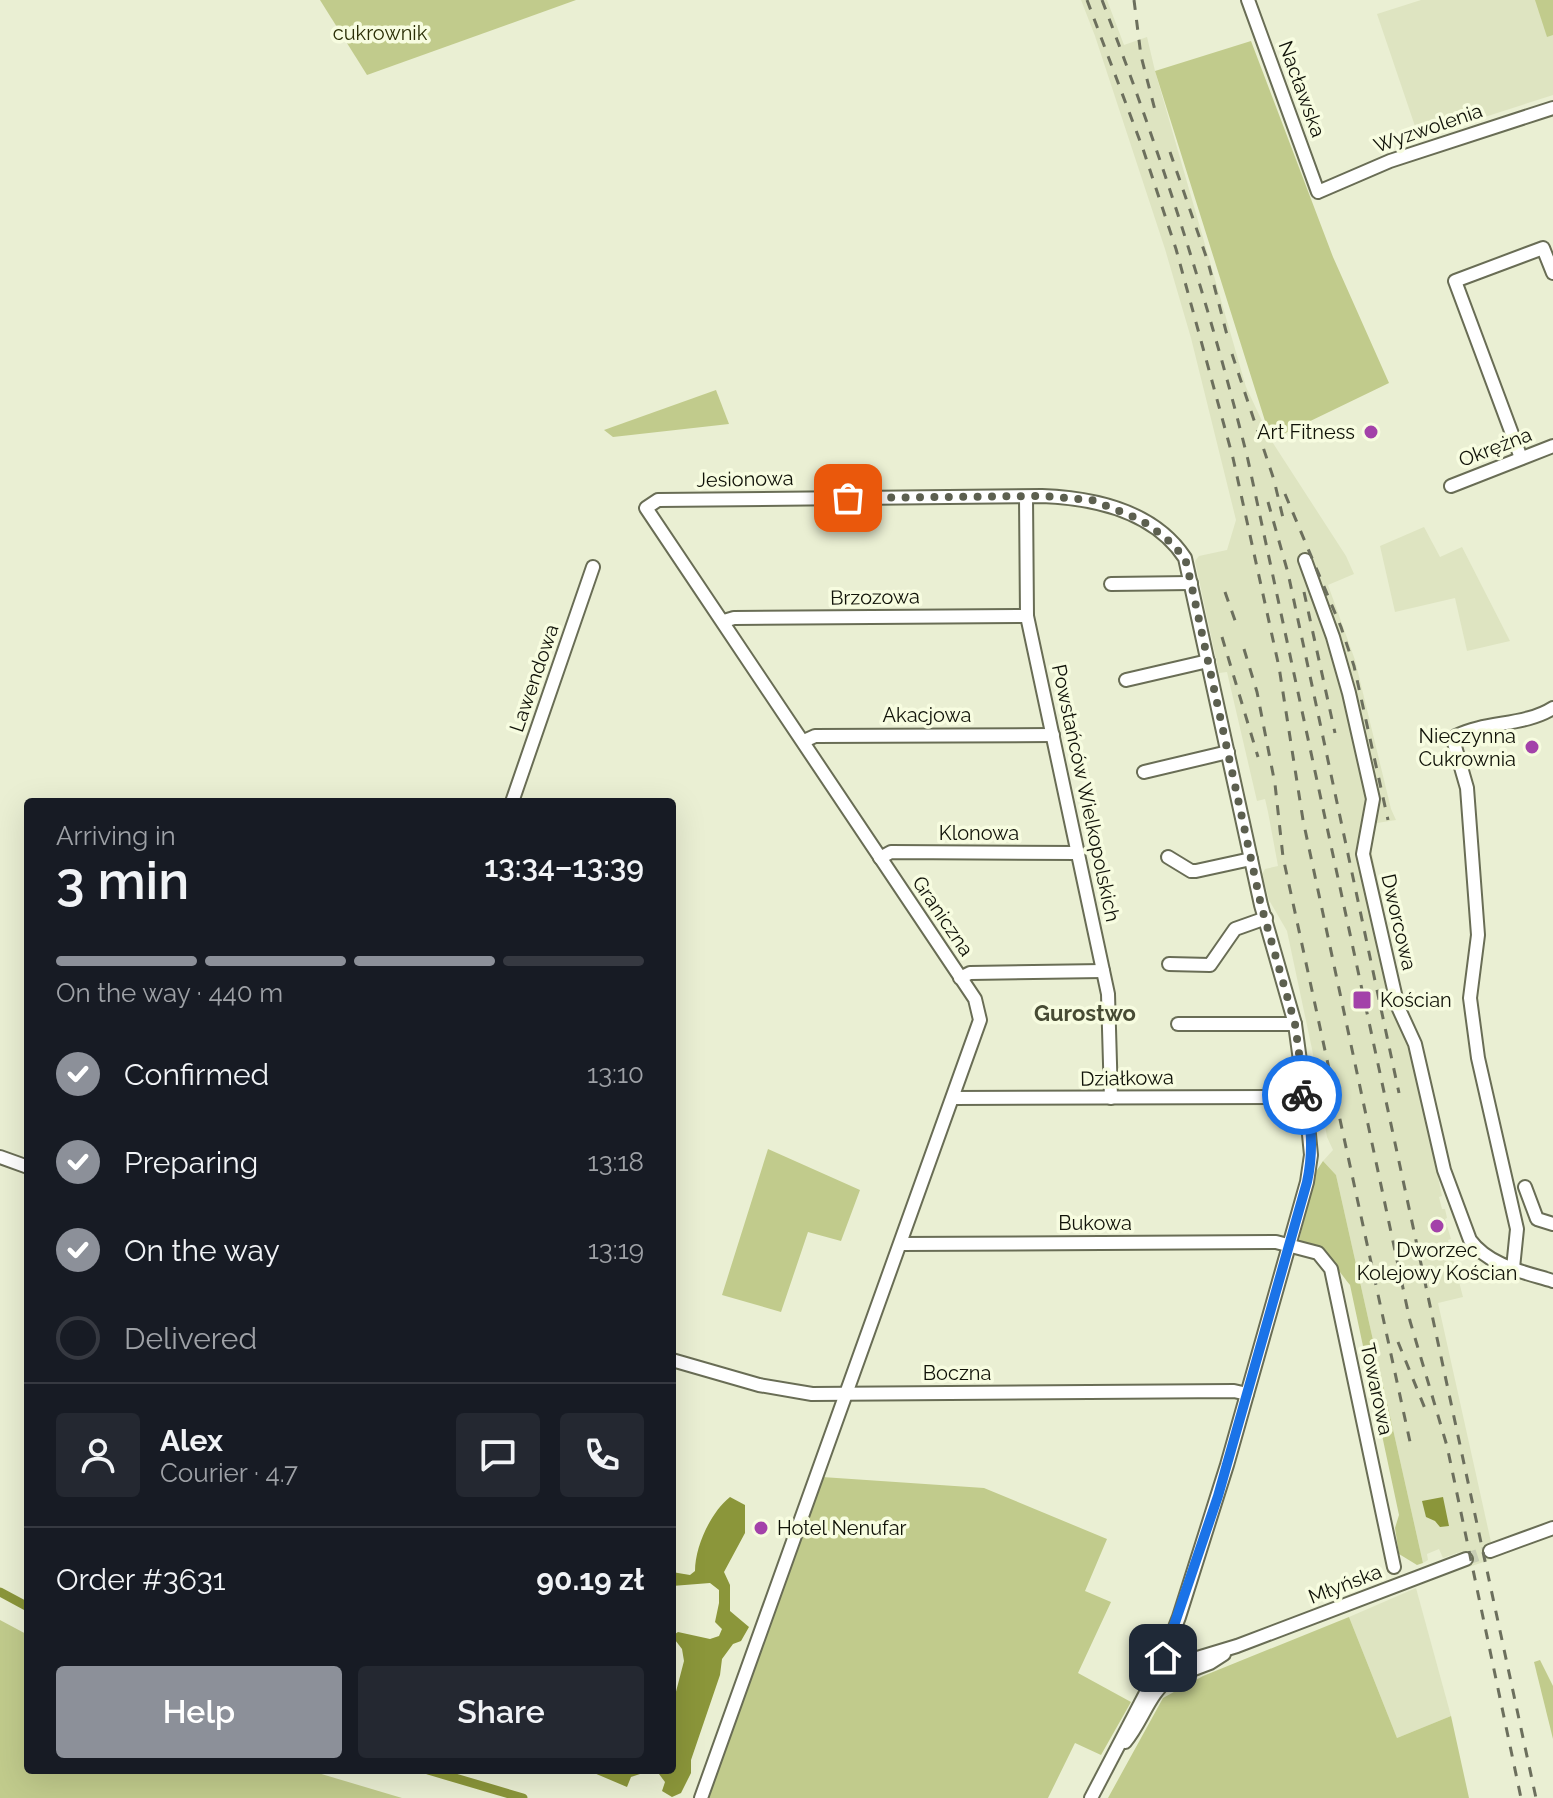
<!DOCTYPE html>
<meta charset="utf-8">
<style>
:root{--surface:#171b24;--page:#242831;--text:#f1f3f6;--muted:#9ea1a6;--line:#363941;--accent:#8c9099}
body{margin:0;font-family:Raleway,sans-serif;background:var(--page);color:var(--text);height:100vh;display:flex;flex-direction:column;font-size:30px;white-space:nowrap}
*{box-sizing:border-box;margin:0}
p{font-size:26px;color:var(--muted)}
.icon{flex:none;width:44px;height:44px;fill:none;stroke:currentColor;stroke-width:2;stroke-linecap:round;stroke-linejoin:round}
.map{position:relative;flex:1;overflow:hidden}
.sheet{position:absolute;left:24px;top:798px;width:652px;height:976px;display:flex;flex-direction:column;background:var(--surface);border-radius:8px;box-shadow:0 8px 32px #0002}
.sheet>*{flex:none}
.pin{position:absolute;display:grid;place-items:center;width:68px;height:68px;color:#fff;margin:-34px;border-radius:16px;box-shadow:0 4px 12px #0006}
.courier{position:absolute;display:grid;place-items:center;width:80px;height:80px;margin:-40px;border:6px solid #1a73e8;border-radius:50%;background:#fff;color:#222;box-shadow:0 2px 10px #0007}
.overview em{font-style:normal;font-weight:600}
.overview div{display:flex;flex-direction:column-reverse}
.overview{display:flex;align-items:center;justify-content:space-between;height:136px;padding:0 32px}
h1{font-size:52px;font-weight:600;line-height:60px}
.bar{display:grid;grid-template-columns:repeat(4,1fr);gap:12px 8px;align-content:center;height:96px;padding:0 32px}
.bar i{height:10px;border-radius:6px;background:var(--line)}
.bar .active{background:var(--accent)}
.bar p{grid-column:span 4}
.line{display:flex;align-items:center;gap:20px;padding:0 32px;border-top:2px solid var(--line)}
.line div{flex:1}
.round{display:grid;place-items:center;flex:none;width:84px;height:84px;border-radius:8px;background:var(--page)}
ol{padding:0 32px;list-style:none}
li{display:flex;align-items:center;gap:24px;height:88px}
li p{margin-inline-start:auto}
li .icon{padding:8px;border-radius:50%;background:var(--accent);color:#fff;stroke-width:4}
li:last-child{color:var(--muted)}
li i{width:44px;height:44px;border:4px solid var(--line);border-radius:50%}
.button{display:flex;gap:16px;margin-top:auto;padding:16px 32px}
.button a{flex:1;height:92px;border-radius:8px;background:var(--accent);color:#fff;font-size:32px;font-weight:600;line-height:92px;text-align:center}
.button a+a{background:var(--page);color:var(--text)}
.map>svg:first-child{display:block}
.built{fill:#dee4c1}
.green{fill:#c1cb8c}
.water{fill:#8b963a}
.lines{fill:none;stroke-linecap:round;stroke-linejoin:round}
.canal{stroke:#8b963a;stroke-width:9}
.minor-tunnel{stroke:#c9ceb5;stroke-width:12;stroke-dasharray:12 6;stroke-linecap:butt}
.minor-casing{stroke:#696d55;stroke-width:16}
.minor{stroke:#fff;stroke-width:12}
.rail{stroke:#6c6f5d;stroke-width:3;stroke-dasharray:10 10;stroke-linecap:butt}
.done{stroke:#5c5f4f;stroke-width:8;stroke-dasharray:0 14.4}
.route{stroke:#1a73e8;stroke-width:10}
.poi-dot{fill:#a342a9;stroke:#f7fce0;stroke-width:3}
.labels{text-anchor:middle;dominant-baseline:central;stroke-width:7;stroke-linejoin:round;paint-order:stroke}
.park-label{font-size:20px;fill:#2b2f07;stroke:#f7fce0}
.street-label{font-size:20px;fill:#101208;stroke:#f7fce0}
.poi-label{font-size:20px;fill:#101208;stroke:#f7fce0;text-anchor:end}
.neighbourhood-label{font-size:22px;font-weight:bold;fill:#474b34;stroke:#f7fce0}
</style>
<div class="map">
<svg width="1553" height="1798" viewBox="0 0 1553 1798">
<rect width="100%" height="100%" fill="#eaefd3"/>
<!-- built -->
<g class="built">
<path d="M1081 0H1107L1124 45 1147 37 1155 71 1246 387 1271 440 1346 556 1354 574 1328 585 1355 660 1391 809 1396 820 1377 823 1371 849 1404 1008 1451 1174 1438 1177 1442 1196 1439 1197 1442 1209H1445L1447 1218 1445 1219 1451 1239 1448 1240 1463 1297 1438 1303 1491 1542 1487 1544 1492 1559 1469 1567 1463 1551 1443 1558 1439 1549 1427 1554 1428 1560 1423 1563 1336 1175 1323 1161 1333 1150 1327 1137 1312 1049 1287 931 1269 900 1262 874 1265 869 1278 866 1268 812 1265 799 1257 801 1227 672 1219 673 1195 561 1199 556 1227 550 1236 520 1191 338 1165 249 1095 36Z"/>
<path d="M1421 0H1553V95L1419 138 1377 14Z"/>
<path d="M1424 527 1440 557 1462 547 1510 641 1467 651 1455 598 1395 612 1380 546Z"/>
<path d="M1416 1588 1451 1716 1397 1738 1349 1617Z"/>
</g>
<!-- green -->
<g class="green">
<path d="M320 0H576L367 75Z"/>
<path d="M1535 0H1553V35L1547 37Z"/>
<path d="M1251 41 1333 257 1389 383 1271 440 1155 71Z"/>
<path d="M716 390 729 424 613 437 604 430Z"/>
<path d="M768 1149 860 1190 841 1241 808 1232 781 1312 722 1295Z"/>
<path d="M1323 1161 1336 1175 1423 1563 1417 1565 1399 1554 1395 1528 1399 1515 1350 1285C1332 1263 1328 1250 1299 1241L1315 1173Z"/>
<path d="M822 1477 984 1488 1107 1539 1085 1591 1111 1602 1078 1673 1131 1702 1101 1755 1075 1743 1048 1798H708Z"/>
<path d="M1349 1617 1397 1738 1451 1716 1469 1798H1108L1163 1698 1203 1676Z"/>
<path d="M0 1620 28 1635V1770H308L402 1798H0Z"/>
<path d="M1540 1660 1553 1686V1739L1534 1662Z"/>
</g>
<!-- water -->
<g class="water">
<path d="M730 1497 745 1505V1533L724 1572 730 1585V1611L749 1627 741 1641 733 1644 722 1659 720 1675 691 1760V1773L681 1793 672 1797 662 1791 665 1782 659 1774 646 1772 631 1777 627 1787 587 1770H672V1707L684 1661 682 1649 672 1636 678 1632 710 1639 719 1636 722 1629 715 1622 719 1603V1590L710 1583 672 1586V1572L690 1575 695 1571C695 1546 711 1512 730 1497Z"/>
<path d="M1443 1497 1449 1526 1440 1527 1435 1521 1426 1517 1422 1501Z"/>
</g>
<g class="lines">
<!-- canal -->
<g class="canal">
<path d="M0 1592 28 1607"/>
<path d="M428 1770 523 1798"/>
</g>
<!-- minor-tunnel -->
<path class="minor-tunnel" d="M1466 1559 1490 1551"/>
<defs>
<g id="minor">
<path d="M1248 0 1318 192 1390 161 1553 108"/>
<path d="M1521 458 1455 281 1543 248 1553 273"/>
<path d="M1451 486 1553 446"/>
<path d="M1026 497 1027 616 1108 994 1111 1098"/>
<path d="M1305 560 1333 637 1349 693 1373 799 1363 854 1398 1007 1415 1044 1444 1170 1470 1240C1489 1266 1524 1272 1553 1281"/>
<path d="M1111 584 1191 583"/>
<path d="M724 621 734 618 1027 616"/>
<path d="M1126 680 1208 661"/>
<path d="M804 741 815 736 1053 735"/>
<path d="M1144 772 1228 752"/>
<path d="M512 802 593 567"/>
<path d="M1168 857 1191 871H1196L1251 859"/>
<path d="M880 858 891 852 1078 853"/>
<path d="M1169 964 1210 965 1235 929 1266 918"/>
<path d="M960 978 970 973 1103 971"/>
<path d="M1178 1024H1295"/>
<path d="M953 1098 1301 1097"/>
<path d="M0 1157 28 1167"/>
<path d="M1525 1187 1537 1219 1553 1224"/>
<path d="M901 1244 1276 1242 1318 1253 1331 1269 1394 1567"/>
<path d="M1513 1268 1517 1229 1478 1058 1470 998 1478 935 1467 788 1454 743 1456 736C1486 721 1525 726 1553 708"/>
<path d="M672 1360 759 1385 812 1394 1234 1391 1247 1394"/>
<path d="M1490 1551 1553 1528"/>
<circle cx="1172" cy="1666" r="12"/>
<path d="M1182 1658 1194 1659 1237 1646 1466 1559"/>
<path d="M1181 1674 1210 1663 1224 1654"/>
<path d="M1125 1742C1142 1722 1149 1693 1170 1678"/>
<path d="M701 1798 980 1020 975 999 646 508 658 500 1042 496C1094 498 1154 511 1185 558L1261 905 1295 1024 1304 1090 1301 1097 1306 1104 1311 1155 1307 1182 1227 1465 1179 1617 1163 1658"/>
<path d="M1091 1798 1160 1666"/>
</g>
</defs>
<!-- minor casing -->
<use href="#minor" class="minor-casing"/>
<!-- minor -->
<use href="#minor" class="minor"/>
<!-- rail -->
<g class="rail">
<path d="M1087 0 1143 149 1176 249 1233 458 1279 667 1303 820 1410 1321 1447 1446 1521 1798"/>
<path d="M1102 0C1160 151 1209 303 1248 460L1536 1798"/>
<path d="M1134 0 1141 56 1156 114"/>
<path d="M1170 152 1208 262 1227 335"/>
<path d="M1232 354 1274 480 1283 518"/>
<path d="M1285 494 1341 627 1354 666 1388 820"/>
<path d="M1268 502 1288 573 1399 1093"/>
<path d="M1225 592 1238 629"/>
<path d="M1304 592 1335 733"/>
<path d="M1222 637 1258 757"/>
<path d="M1244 649 1257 692 1275 784 1283 857 1412 1451"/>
<path d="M1398 1342 1428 1416"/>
</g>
</g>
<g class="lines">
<!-- done -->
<path class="done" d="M848 498 1042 496 1092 500 1141 520 1165 537 1185 558 1191 583 1261 905 1295 1024 1304 1090 1302 1095"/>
<!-- route -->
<path class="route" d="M1163 1658 1218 1496 1307 1182C1313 1155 1313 1119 1302 1095"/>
</g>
<!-- markers -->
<g class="poi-dot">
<circle cx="1371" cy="432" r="8"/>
<circle cx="1532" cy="747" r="8"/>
<rect x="1352" y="990" width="20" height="20" rx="4"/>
<circle cx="1437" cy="1226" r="8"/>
<circle cx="761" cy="1528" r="8"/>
</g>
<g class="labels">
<!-- park labels -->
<g class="park-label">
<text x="380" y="33">cukrownik</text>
</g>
<!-- street labels -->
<g class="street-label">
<text transform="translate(1302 89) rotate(70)">Nacławska</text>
<text transform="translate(1428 128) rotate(-19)">Wyzwolenia</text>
<text transform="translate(1495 447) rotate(-21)">Okrężna</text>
<text transform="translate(745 479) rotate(-1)">Jesionowa</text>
<text transform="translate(875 597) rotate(-1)">Brzozowa</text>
<text transform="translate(534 678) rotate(-71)">Lawendowa</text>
<text x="927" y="715">Akacjowa</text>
<text transform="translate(1086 793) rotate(78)">Powstańców Wielkopolskich</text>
<text x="979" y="833">Klonowa</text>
<text transform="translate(943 916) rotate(56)">Graniczna</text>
<text transform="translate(1399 922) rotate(77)">Dworcowa</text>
<text transform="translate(1127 1078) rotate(-1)">Działkowa</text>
<text x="1095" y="1223">Bukowa</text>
<text x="957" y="1373">Boczna</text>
<text transform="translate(1377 1389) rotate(78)">Towarowa</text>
<text transform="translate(1345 1584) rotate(-21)">Młyńska</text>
</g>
<!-- poi labels -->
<g class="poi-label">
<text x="1355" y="432">Art Fitness</text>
<text x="1516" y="736">Nieczynna<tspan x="1516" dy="23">Cukrownia</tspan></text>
<text x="1380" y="1000" text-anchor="start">Kościan</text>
<text x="1437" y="1250" text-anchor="middle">Dworzec<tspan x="1437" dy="23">Kolejowy Kościan</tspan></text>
<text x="777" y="1528" text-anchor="start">Hotel Nenufar</text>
</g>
<!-- neighbourhood labels -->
<g class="neighbourhood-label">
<text x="1085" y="1013">Gurostwo</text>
</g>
</g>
</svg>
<div class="pin" style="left:848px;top:498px;background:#ea580c"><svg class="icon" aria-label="bag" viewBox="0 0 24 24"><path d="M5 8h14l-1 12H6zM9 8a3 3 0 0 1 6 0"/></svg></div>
<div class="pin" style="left:1163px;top:1658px;background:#1f2937"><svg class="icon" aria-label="home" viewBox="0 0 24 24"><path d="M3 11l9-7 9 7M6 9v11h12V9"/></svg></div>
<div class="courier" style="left:1302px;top:1095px"><svg class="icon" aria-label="bike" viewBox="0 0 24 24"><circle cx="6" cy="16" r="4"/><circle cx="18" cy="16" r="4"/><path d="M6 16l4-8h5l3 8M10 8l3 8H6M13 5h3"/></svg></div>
<section class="sheet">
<div class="overview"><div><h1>3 min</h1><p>Arriving in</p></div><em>13:34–13:39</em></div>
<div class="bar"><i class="active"></i><i class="active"></i><i class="active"></i><i></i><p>On the way · 440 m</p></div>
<ol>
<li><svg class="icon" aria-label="check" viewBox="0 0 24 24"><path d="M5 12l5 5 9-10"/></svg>Confirmed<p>13:10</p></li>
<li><svg class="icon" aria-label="check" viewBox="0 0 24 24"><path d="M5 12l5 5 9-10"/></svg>Preparing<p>13:18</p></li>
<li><svg class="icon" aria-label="check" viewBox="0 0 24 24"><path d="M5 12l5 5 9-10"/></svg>On the way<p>13:19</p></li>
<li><i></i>Delivered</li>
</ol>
<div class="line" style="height:144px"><a class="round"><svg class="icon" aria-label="person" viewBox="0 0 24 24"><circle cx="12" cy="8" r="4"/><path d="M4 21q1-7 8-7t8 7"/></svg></a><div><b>Alex</b><p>Courier · 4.7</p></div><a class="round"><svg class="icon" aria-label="chat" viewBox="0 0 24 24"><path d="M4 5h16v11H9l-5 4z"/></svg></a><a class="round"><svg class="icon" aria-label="phone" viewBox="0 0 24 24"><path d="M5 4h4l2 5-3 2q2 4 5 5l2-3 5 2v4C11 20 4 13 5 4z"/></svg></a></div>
<div class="line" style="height:104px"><div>Order #3631</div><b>90.19 zł</b></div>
<div class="button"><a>Help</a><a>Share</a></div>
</section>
</div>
